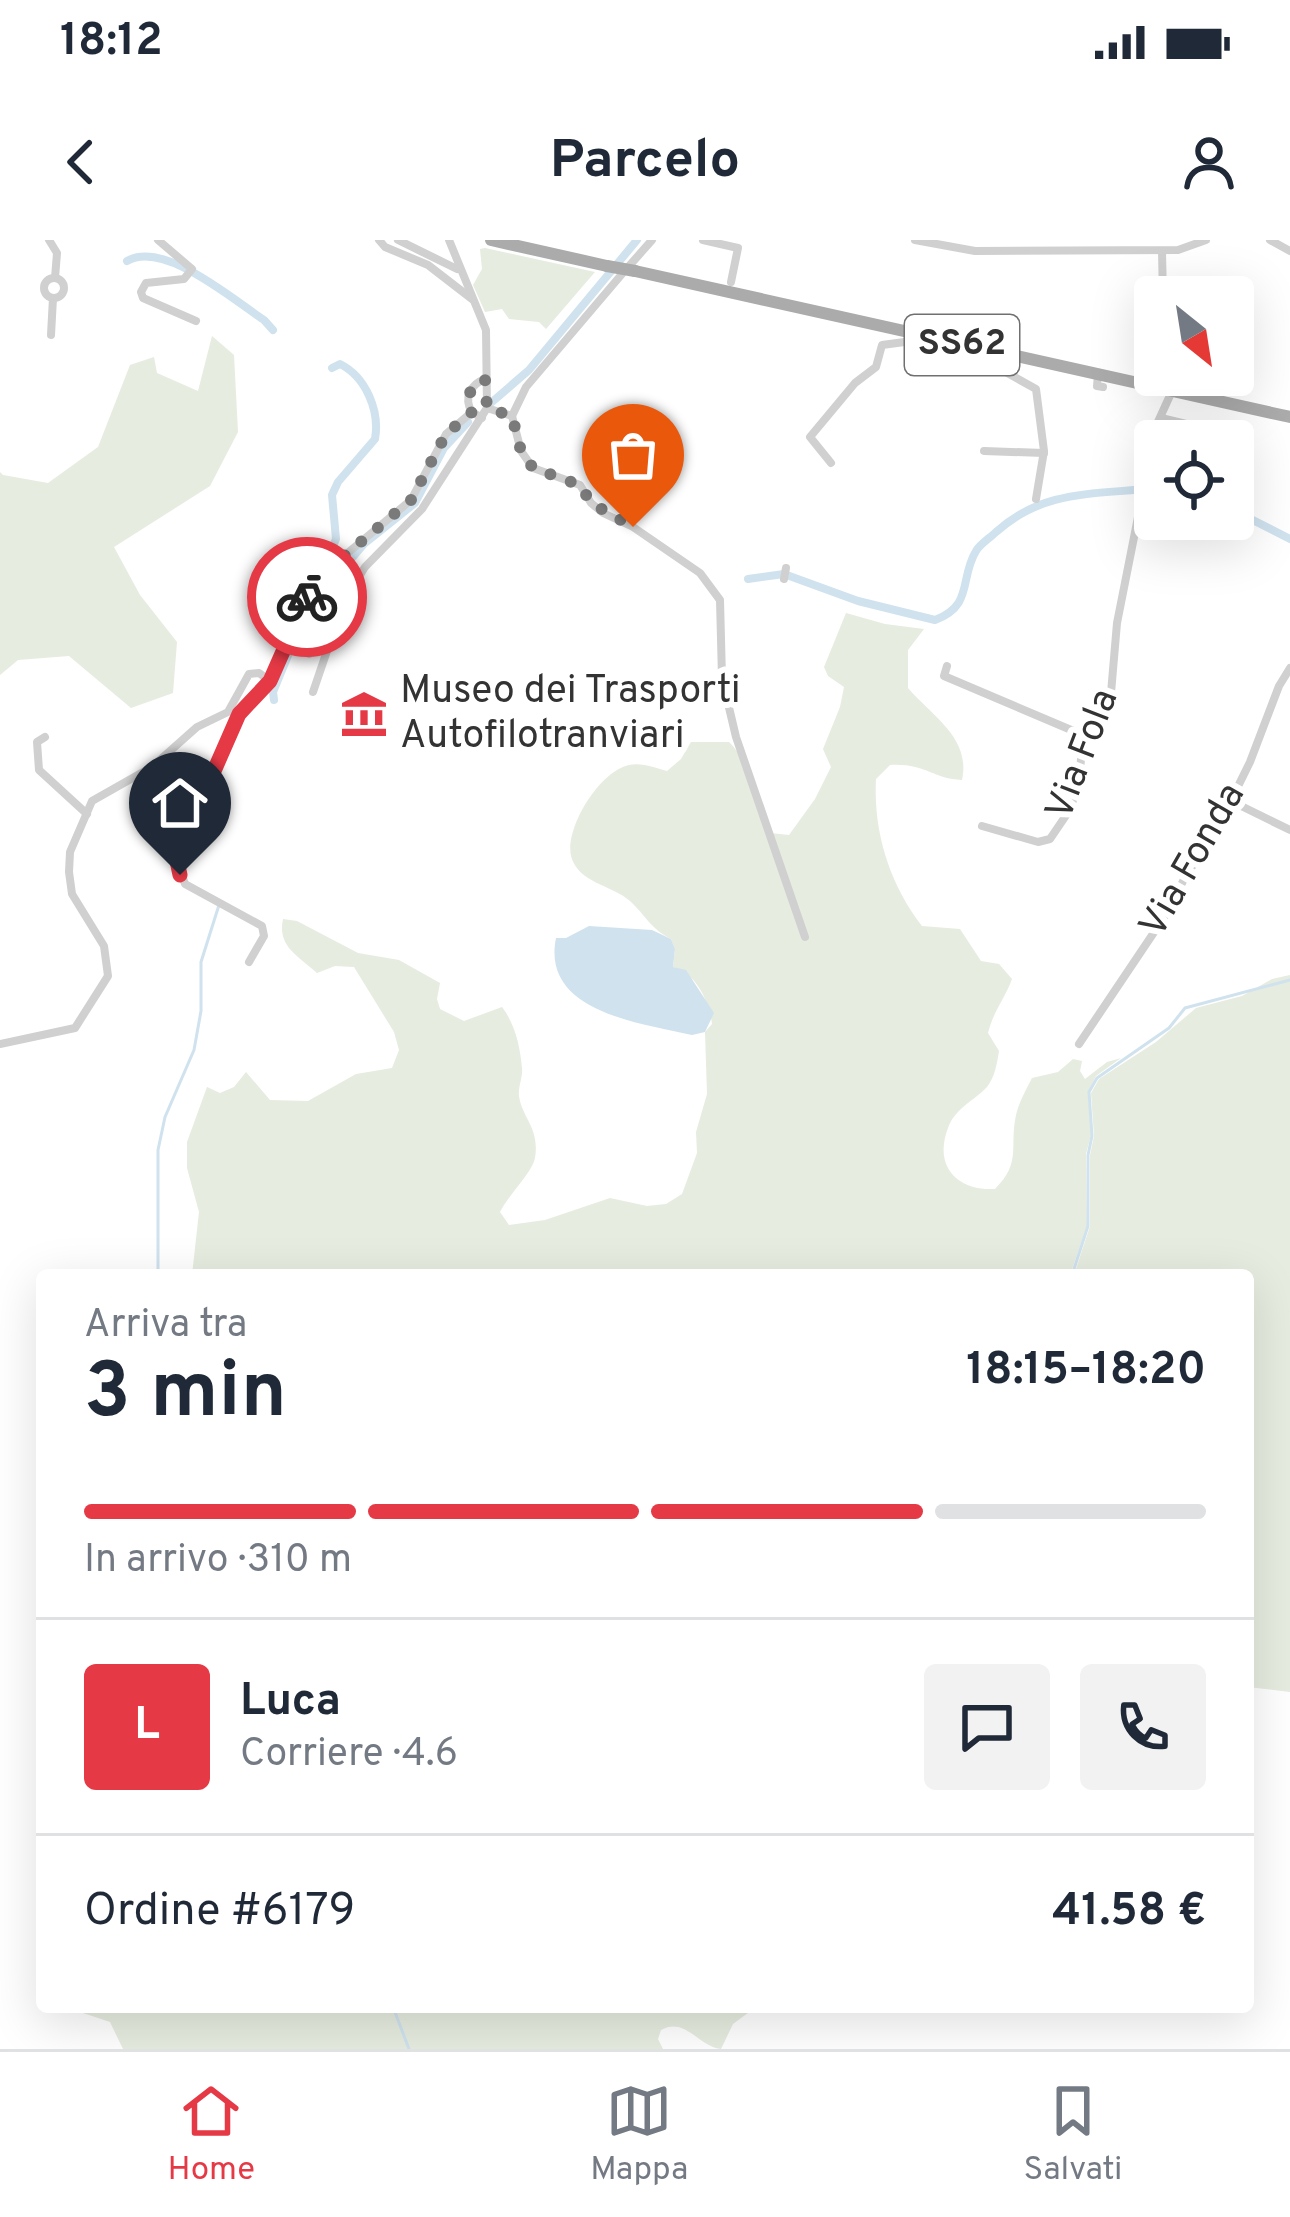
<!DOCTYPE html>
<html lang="it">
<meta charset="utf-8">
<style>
:root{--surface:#fff;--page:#f2f2f3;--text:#1f2937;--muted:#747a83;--line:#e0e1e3;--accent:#e63946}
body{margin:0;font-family:Overpass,sans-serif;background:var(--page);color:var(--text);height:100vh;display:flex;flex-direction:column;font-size:45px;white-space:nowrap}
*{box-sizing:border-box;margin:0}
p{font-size:39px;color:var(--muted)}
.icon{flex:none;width:66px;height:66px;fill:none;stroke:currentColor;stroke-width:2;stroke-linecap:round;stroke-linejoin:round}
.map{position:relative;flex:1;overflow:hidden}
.drawer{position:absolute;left:36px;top:1029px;width:1218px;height:744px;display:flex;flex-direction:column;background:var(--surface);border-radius:12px;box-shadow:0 12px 48px #0002}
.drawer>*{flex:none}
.needle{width:78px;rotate:150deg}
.buttons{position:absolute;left:1134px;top:36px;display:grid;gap:24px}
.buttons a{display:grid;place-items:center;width:120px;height:120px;border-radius:12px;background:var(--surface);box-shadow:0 12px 48px #0002;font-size:60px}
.pin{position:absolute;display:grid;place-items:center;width:102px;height:102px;color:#fff;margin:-123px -51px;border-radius:50% 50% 50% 0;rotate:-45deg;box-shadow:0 0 12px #0007}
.pin .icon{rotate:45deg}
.courier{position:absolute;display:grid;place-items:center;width:120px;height:120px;margin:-60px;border:9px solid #e63946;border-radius:50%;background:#fff;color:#222;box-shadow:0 3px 15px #0007}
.headline em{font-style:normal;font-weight:700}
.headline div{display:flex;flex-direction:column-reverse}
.headline{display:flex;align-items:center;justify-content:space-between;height:204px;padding:0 48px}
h1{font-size:78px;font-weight:700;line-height:90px}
.bar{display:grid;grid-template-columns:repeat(4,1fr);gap:18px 12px;align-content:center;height:144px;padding:0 48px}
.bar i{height:15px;border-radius:9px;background:var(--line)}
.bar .active{background:var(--accent)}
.bar p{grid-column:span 4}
.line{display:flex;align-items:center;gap:30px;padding:0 48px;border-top:3px solid var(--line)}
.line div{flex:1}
.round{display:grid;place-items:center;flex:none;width:126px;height:126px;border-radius:12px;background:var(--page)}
.status{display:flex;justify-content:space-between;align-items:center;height:84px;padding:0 60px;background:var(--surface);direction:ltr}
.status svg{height:33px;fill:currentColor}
header{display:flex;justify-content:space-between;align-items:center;height:156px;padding:0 48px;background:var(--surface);font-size:54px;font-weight:700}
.tab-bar{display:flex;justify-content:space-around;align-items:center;height:168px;border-top:3px solid var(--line);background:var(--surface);font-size:33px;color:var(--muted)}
.tab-bar a{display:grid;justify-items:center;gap:6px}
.tab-bar .active{color:var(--accent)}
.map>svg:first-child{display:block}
.green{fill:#e6ecdf}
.water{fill:#cfe2ee}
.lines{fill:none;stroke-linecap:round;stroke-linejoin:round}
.stream{stroke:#cfe2ee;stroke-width:3}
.canal{stroke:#cfe2ee;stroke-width:8}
.minor{stroke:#d0d0d0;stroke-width:8}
.primary{stroke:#ababab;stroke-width:12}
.primary-bridge{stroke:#ababab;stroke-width:12}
.done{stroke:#7a7a7a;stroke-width:12;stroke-dasharray:0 21.6}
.route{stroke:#e63946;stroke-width:15}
.labels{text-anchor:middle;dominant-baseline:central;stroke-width:12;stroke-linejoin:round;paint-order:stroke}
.shield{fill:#fff;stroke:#707070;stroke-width:3}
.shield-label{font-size:36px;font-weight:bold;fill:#333}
.poi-label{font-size:39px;fill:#333;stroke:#fff;text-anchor:start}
.street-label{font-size:39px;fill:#333;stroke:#fff}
</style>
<div class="status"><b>18:12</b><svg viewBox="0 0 49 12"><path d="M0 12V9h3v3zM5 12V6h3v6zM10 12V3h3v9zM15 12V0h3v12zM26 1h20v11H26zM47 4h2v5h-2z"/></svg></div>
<header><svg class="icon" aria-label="back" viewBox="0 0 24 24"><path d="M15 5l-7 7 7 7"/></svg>Parcelo<svg class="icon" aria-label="person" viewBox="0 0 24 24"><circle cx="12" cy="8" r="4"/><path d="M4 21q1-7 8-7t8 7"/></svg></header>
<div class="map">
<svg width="1290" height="1809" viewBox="0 0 1290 1809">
<rect width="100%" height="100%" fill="#fff"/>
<!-- green -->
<g class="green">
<path d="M485 8 595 32 546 89 539 82 509 79 502 69 485 72 473 45 482 29 480 9Z"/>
<path d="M212 96 234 115 238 192 210 246 114 307 140 355 177 402 173 453 131 468 69 416 18 420 0 435V232L3 235 48 243 98 207 130 125 154 117 157 133 198 151Z"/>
<path d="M846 373 885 384 924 389 908 410V448C933 477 971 498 962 540 933 539 925 523 890 525L876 539C873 592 890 645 922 686L960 689 981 721 999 724 1012 739C1005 758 993 772 988 793L999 811C997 823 995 837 987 847 974 861 955 868 948 888 933 927 958 951 995 949 1022 922 1009 908 1016 875 1019 862 1026 850 1032 838L1058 832 1073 819 1082 821 1080 831 1085 839 1107 822 1121 818 1096 836 1088 852 1091 895 1086 914 1087 986 1070 1035H192L199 972 187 928V902L207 847 220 853 234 847 246 832 270 860 308 861 356 834 392 828 399 810 394 792 354 727 335 726 317 733C299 716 277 707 283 679L297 681 358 713 399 720 440 743 437 759 440 769 464 781 502 767C515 784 520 806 522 828 523 837 518 846 519 856 522 878 540 888 535 918 532 933 509 954 500 972L509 985 545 980 610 958 647 966 666 964 682 954 697 913 696 892 707 854 705 792 712 784C709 761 696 733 673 727L675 709 671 699C651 689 646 676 630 661 612 645 578 643 571 616 565 587 600 531 629 525 641 522 656 528 667 531L681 519 691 502H729C754 525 749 565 770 593L789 595 815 559 831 527 823 509 840 467 844 447 828 436 824 427Z"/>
<path d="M1290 735V1452L1248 1447V1035H1074L1090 986V915L1094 896 1091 853 1099 839 1156 802 1196 768 1242 756 1272 739Z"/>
<path d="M65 1767H756L733 1784 721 1809C699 1807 685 1776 661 1790L658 1799 663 1809H123L110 1782Z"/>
</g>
<!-- water -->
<path class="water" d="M589 686 652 690 671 699 675 709 673 727 686 730 714 773 705 792 692 795C640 783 541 772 556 698H566Z"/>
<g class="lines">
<!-- stream -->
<g class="stream">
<path d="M158 1035V910L165 877 194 810 201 771V722L219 665"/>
<path d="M1072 1035 1088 986V915L1092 896 1089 852 1097 838 1169 788 1185 768 1290 740"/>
<path d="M393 1767 409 1809"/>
</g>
<!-- canal -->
<g class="canal">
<path d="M127 21C164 0 232 59 264 80L273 90"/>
<path d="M492 162 529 130 637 0"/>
<path d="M1233 270 1290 299"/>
<path d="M748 339 784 334 858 361 935 380C974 365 959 339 976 311 980 304 990 298 996 292 1044 249 1094 255 1155 248"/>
<path d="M309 414 347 324 364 304 415 263 444 208 468 182"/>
<path d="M274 460 273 452 336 299 332 255 338 242 375 199C380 171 366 137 340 124L332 128"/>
</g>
<!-- minor -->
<g class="minor">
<path d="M49 0 57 13 55 38"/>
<path d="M158 0 192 29 184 39 146 43 141 52 143 58 196 81"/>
<path d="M379 0 385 7 428 25 472 59"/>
<path d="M398 0 457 29"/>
<path d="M449 0 486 90 487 168 512 176"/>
<path d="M703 0 738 8 731 42"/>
<path d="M915 0 975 11 1178 10 1206 0"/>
<path d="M1270 0 1290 11"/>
<path d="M1162 11 1163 57"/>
<path d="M630 25 652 0"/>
<circle cx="54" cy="48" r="10"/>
<path d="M51 95 53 58"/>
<path d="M988 112 1002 130 1036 149 1044 211 1036 259"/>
<path d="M1098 135 1097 146 1103 147"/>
<path d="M512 176 521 211 533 228 580 245 591 263 603 273 633 287 700 333 720 360 722 438 736 497 805 697"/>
<path d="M512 176 526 147 622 34"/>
<path d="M482 178 472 172C463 158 471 144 485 139"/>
<path d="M1161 178 1207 189 1205 201"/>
<path d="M984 211 1044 213"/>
<path d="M831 223 810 197 855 143 876 127 882 105 912 101V94"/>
<path d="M784 339 786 328"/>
<path d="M947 426 944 436 1083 495"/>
<path d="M313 452 344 361 365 327 422 269 487 168"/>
<path d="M45 497 37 502 39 530 87 574"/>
<path d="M1231 561 1290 590"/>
<path d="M982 586 1038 602 1050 599 1071 568 1080 531 1083 495 1111 453 1117 383 1139 272 1147 206 1172 151"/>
<path d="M249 722 264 696 262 686 185 644 177 621 182 604 239 474 266 447 279 422 319 322 324 317 344 316 411 260 446 194 472 172"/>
<path d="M0 804 75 788 108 736 104 706 72 654 69 632 70 612 92 561 152 527 197 487 228 472 249 434 259 433 270 441"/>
<path d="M1079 804 1169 670 1185 637 1216 591 1250 522 1279 446 1290 428"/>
</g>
<!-- primary -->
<g class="primary">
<path d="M491 0 607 26"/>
<path d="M635 31 1290 177"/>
</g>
<!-- primary-bridge -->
<path class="primary-bridge" d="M607 26 635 31"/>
</g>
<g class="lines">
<!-- done -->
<path class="done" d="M307 357 322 318 344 316 411 260 446 194 472 172 468 161 471 149 485 139 487 168 512 176 521 211 533 228 580 245 591 263 633 287"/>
<!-- route -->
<path class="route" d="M180 635 177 621 182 604 239 474 270 441 307 357"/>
</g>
<!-- icons -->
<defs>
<symbol id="museum-bare" viewBox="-9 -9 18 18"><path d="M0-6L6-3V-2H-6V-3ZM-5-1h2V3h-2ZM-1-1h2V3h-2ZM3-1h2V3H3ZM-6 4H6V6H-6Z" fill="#e63946" stroke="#fff" stroke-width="2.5" paint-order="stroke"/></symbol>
</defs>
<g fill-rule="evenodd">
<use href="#museum-bare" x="331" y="441" width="66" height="66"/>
</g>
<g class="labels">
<!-- shield labels -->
<rect class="shield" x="905" y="75" width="114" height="60" rx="9"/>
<g class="shield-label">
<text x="962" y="105">SS62</text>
</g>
<!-- poi labels -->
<g class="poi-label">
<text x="400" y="452">Museo dei Trasporti<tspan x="400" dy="45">Autofilotranviari</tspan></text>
</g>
<!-- street labels -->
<g class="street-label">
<text transform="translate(1084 515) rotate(-69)">Via Fola</text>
<text transform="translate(1194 621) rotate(-60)">Via Fonda</text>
</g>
</g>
</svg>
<div class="buttons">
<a><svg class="needle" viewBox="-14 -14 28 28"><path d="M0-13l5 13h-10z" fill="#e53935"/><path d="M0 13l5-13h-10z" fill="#747a83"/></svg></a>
<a><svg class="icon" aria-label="locate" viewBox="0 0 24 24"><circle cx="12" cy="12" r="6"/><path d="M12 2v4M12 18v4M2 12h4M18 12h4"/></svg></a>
</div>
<div class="pin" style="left:633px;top:287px;background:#ea580c"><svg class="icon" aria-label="bag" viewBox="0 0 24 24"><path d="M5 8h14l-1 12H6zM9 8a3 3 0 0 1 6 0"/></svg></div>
<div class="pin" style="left:180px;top:635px;background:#1f2937"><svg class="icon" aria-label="home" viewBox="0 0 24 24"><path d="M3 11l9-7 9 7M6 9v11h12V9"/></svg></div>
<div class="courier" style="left:307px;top:357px"><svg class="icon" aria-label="bike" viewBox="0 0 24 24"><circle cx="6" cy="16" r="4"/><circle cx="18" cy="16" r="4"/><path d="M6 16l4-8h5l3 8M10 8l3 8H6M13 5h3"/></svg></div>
<section class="drawer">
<div class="headline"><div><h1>3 min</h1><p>Arriva tra</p></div><em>18:15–18:20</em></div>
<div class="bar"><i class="active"></i><i class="active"></i><i class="active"></i><i></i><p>In arrivo · 310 m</p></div>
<div class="line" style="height:216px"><b class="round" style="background:var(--accent);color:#fff">L</b><div><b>Luca</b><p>Corriere · 4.6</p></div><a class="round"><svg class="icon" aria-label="chat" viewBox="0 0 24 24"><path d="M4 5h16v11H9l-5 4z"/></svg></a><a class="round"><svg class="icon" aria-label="phone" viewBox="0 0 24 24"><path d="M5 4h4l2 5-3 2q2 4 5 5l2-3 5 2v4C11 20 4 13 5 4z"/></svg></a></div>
<div class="line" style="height:156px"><div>Ordine #6179</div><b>41.58 €</b></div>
</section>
</div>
<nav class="tab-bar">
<a class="active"><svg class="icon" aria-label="home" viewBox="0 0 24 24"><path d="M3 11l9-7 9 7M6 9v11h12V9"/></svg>Home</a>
<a><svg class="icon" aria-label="map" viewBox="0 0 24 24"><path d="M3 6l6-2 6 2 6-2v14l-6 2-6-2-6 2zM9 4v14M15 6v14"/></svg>Mappa</a>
<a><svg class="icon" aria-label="saved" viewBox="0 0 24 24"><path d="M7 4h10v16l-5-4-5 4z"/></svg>Salvati</a>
</nav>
